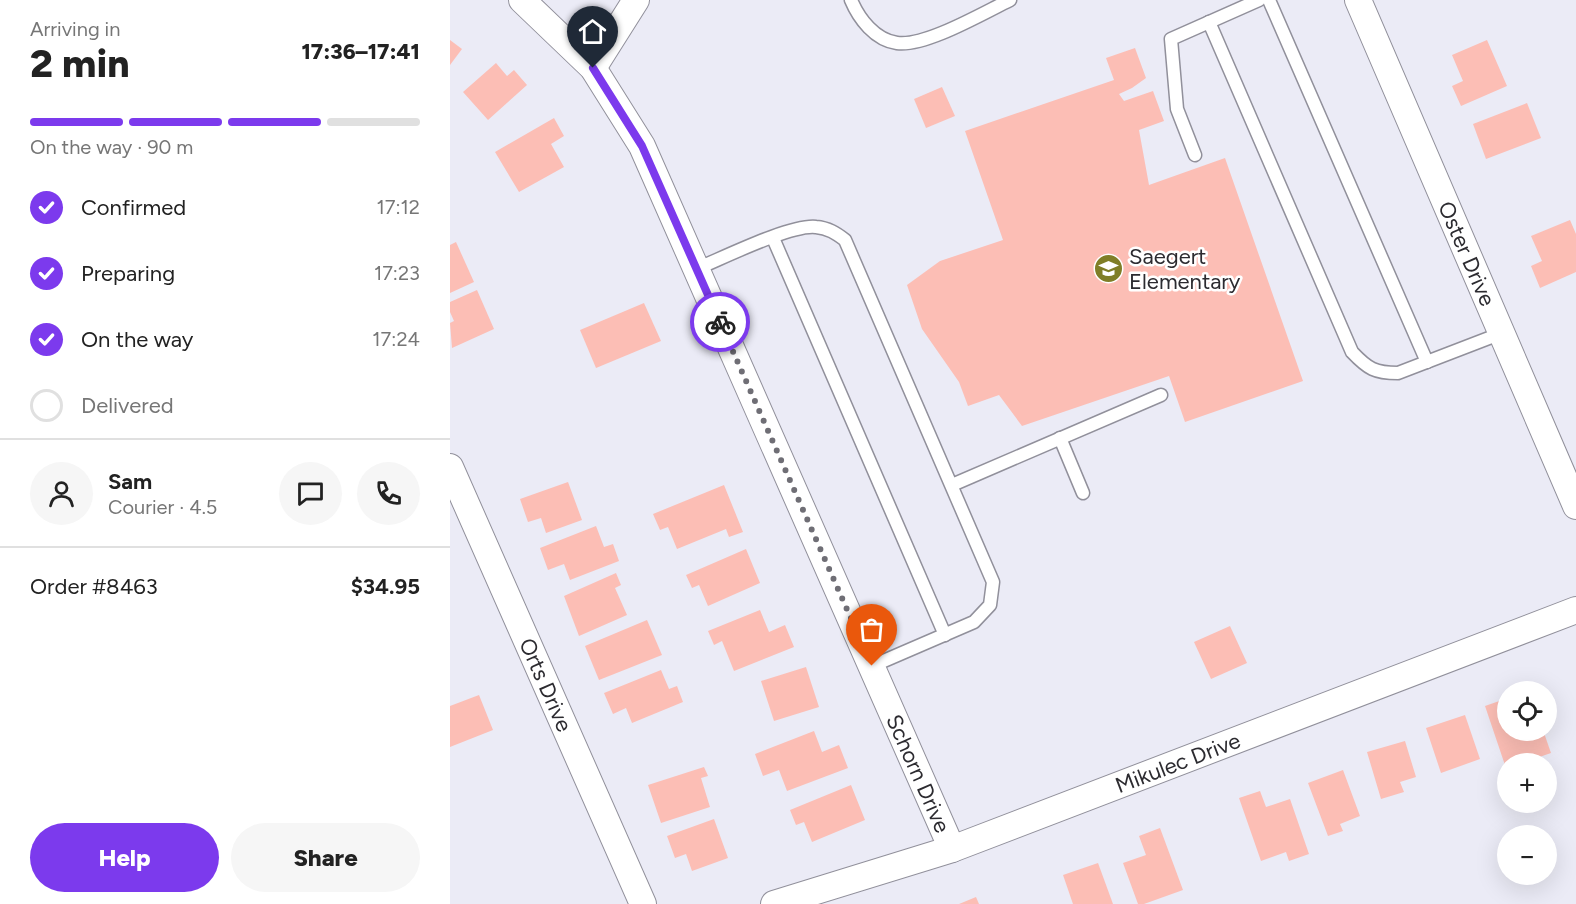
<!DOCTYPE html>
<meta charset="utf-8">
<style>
:root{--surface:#fff;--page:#f6f6f6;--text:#222;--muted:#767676;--line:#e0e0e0;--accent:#7c3aed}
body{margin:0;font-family:Figtree,sans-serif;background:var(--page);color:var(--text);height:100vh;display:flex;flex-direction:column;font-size:22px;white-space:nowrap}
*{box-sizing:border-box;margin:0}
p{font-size:20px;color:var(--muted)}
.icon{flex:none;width:33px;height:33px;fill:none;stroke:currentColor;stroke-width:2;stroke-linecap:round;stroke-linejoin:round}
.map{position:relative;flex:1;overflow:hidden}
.drawer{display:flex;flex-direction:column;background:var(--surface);width:450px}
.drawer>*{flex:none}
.fabs{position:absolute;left:1047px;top:681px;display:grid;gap:12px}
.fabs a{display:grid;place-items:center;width:60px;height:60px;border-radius:50%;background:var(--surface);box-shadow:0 6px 24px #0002;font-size:30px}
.pin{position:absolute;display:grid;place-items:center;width:51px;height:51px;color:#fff;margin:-62px -26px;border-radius:50% 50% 50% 0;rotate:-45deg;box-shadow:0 0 6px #0007}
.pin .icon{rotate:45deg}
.courier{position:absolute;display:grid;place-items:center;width:60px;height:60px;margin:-30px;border:4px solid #7c3aed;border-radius:50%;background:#fff;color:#222;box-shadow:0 2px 8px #0007}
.summary em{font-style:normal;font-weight:800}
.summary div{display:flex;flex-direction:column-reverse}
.summary{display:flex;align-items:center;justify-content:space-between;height:102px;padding:0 30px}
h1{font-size:39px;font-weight:800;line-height:45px}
.bar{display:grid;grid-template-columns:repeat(4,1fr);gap:9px 6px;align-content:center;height:72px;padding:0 30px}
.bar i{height:8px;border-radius:4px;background:var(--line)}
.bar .current{background:var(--accent)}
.bar p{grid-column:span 4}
.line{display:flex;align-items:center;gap:15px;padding:0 30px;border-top:2px solid var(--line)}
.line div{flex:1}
.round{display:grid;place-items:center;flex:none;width:63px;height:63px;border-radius:32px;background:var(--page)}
ol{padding:0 30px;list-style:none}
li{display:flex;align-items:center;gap:18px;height:66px}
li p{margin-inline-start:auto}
li .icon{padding:6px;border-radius:50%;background:var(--accent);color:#fff;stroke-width:4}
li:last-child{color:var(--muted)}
li i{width:33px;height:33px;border:3px solid var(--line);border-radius:50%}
.cta{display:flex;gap:12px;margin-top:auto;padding:12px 30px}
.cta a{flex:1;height:69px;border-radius:36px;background:var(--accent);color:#fff;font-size:24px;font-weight:800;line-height:69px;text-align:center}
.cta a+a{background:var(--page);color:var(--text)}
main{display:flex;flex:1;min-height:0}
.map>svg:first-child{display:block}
.building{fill:#fcbeb5}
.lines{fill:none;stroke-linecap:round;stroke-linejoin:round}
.service-casing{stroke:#91909b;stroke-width:15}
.minor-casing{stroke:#91909b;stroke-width:28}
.service{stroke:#fff;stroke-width:12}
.minor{stroke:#fff;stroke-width:26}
.done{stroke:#6f6e75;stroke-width:6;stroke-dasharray:0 10.8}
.route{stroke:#7c3aed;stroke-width:8}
.labels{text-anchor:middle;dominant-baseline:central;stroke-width:5;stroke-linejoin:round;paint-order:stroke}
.street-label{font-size:22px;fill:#2c2b30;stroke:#fff}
.poi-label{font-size:22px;fill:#2c2b30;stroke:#fff;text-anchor:start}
</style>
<main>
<section class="drawer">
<div class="summary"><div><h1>2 min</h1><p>Arriving in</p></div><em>17:36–17:41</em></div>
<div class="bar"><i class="current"></i><i class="current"></i><i class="current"></i><i></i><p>On the way · 90 m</p></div>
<ol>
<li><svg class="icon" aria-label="check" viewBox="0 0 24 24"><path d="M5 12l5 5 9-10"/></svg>Confirmed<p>17:12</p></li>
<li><svg class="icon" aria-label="check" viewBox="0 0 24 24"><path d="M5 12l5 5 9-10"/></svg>Preparing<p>17:23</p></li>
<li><svg class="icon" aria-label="check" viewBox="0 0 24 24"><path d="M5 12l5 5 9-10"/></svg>On the way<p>17:24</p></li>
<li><i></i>Delivered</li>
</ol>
<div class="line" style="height:108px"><a class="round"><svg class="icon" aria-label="person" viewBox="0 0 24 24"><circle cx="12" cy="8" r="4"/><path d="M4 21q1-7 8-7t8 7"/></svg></a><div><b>Sam</b><p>Courier · 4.5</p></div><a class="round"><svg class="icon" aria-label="chat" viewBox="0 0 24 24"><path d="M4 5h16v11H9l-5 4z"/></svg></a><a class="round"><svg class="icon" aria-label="phone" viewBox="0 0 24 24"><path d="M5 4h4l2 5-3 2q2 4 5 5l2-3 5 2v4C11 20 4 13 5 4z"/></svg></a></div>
<div class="line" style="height:78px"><div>Order #8463</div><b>$34.95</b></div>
<div class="cta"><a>Help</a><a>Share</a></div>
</section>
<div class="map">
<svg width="1126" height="904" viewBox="0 0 1126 904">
<rect width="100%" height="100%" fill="#ebebf6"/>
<!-- building -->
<g class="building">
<path d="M0 40 12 49 0 65Z"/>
<path d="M1037 40 1057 86 1011 106 1002 86 1013 81 1002 55Z"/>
<path d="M685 48 696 78 682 88 669 94 674 101 703 91 714 121 689 130 699 185 775 158 853 381 735 422 719 376 572 426 549 395 518 406 509 382 472 329 457 285 490 261 553 240 515 131 664 80 656 58Z"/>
<path d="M46 63 57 76 64 70 77 85 38 120 13 92Z"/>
<path d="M492 87 505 116 476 128 464 99Z"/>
<path d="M1077 103 1091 138 1036 159 1023 124Z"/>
<path d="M104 118 114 136 101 144 114 167 69 192 45 152Z"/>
<path d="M1120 220 1126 234V272L1090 288 1081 266 1092 261 1081 236Z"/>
<path d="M6 242 24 282 0 293V245Z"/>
<path d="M27 290 44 329 2 348 0 323 4 321 0 312V302Z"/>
<path d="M194 303 211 341 146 368 130 330Z"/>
<path d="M118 482 132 520 96 533 91 518 78 522 70 499Z"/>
<path d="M274 485 293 532 279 537 276 529 227 549 218 527 210 530 203 514Z"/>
<path d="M146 526 154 547 163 544 169 561 120 580 114 564 98 570 90 548Z"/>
<path d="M296 549 310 583 258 606 249 585 242 588 236 575Z"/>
<path d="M166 573 171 585 165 588 177 615 129 636 114 596Z"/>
<path d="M310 610 319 632 335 625 344 647 284 671 272 641 264 645 258 631Z"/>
<path d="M197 620 212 655 149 680 135 646Z"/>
<path d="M780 626 797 663 761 679 744 642Z"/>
<path d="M356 667 369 707 324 721 311 681Z"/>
<path d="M211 670 219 689 227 686 233 702 182 723 176 708 163 714 154 693Z"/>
<path d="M29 695 43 730 0 747V706Z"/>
<path d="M1055 699 1058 705V730H1093L1101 753 1069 764H1058L1057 771 1035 706Z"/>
<path d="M1015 715 1030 759 991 773 976 728Z"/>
<path d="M364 731 372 752 389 745 398 768 337 791 329 770 313 776 305 754Z"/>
<path d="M955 741 966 777 950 782 954 792 931 799 917 752Z"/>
<path d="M254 767 258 776 251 778 260 807 211 823 198 785Z"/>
<path d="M893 770 910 816 890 824 893 831 878 836 858 783Z"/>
<path d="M401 785 415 820 362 842 354 822 346 825 340 810Z"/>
<path d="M810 791 816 807 840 799 859 854 839 861 836 852 811 861 789 798Z"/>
<path d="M264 819 278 858 242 871 236 854 225 858 217 836Z"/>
<path d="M710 828 733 890 694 904H688L673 863 696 855 689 836Z"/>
<path d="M648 863 663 904H623L613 875Z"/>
<path d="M526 897 529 904H509Z"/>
</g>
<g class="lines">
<defs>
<g id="service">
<path d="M401 0C409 19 425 40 447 43 475 47 533 13 560 0"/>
<path d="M819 0 977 362"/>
<path d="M759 22 902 352C918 369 925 373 948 373L1052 333"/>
<path d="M745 155 727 109 721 39 809 0"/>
<path d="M323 238 495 635"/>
<path d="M246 269C273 258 341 224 366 227 378 228 386 233 395 240L543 582 540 605 524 622 422 666"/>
<path d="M610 438 633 493"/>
<path d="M502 485 711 395"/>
</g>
<g id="minor">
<path id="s1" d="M72 0 143 68 192 146 502 849"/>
<path id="s2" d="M908 0 1126 506"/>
<path d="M143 68 186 0"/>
<path id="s3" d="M0 467 193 904"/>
<path id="s4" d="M324 904 502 849 1126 610"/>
</g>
</defs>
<!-- service casing -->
<use href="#service" class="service-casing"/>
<!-- minor casing -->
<use href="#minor" class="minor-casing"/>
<!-- service -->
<use href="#service" class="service"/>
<!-- minor -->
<use href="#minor" class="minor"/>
</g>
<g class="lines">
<!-- done -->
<path class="done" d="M270 322 422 666"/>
<!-- route -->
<path class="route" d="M143 68 192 146 270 322"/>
</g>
<!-- icons -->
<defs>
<symbol id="school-disc" viewBox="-11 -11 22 22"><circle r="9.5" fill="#7f7e27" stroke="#fff"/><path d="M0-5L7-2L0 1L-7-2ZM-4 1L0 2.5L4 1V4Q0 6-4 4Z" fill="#fff"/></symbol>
</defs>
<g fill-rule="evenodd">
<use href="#school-disc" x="642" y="252" width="33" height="33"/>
</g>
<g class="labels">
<!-- street labels -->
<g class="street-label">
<text stroke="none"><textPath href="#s2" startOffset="276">Oster Drive</textPath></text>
<text stroke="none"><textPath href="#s3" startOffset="238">Orts Drive</textPath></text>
<text stroke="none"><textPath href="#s4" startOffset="428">Mikulec Drive</textPath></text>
<text stroke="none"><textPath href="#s1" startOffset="876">Schorn Drive</textPath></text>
</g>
<!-- poi labels -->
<g class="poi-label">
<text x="679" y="256">Saegert<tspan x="679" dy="25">Elementary</tspan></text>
</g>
</g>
</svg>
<div class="fabs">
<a><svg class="icon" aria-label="locate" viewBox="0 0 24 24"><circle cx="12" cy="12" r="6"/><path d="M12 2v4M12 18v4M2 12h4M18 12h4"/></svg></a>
<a>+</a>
<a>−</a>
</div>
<div class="pin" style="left:422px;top:666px;background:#ea580c"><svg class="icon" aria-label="bag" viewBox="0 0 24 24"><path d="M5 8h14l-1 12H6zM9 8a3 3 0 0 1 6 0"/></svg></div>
<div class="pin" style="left:143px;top:68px;background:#1f2937"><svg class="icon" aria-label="home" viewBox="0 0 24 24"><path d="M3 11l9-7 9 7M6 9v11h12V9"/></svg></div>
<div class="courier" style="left:270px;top:322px"><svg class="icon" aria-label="bike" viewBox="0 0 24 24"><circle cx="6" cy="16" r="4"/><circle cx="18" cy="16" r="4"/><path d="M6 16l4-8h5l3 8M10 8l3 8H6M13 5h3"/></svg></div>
</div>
</main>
